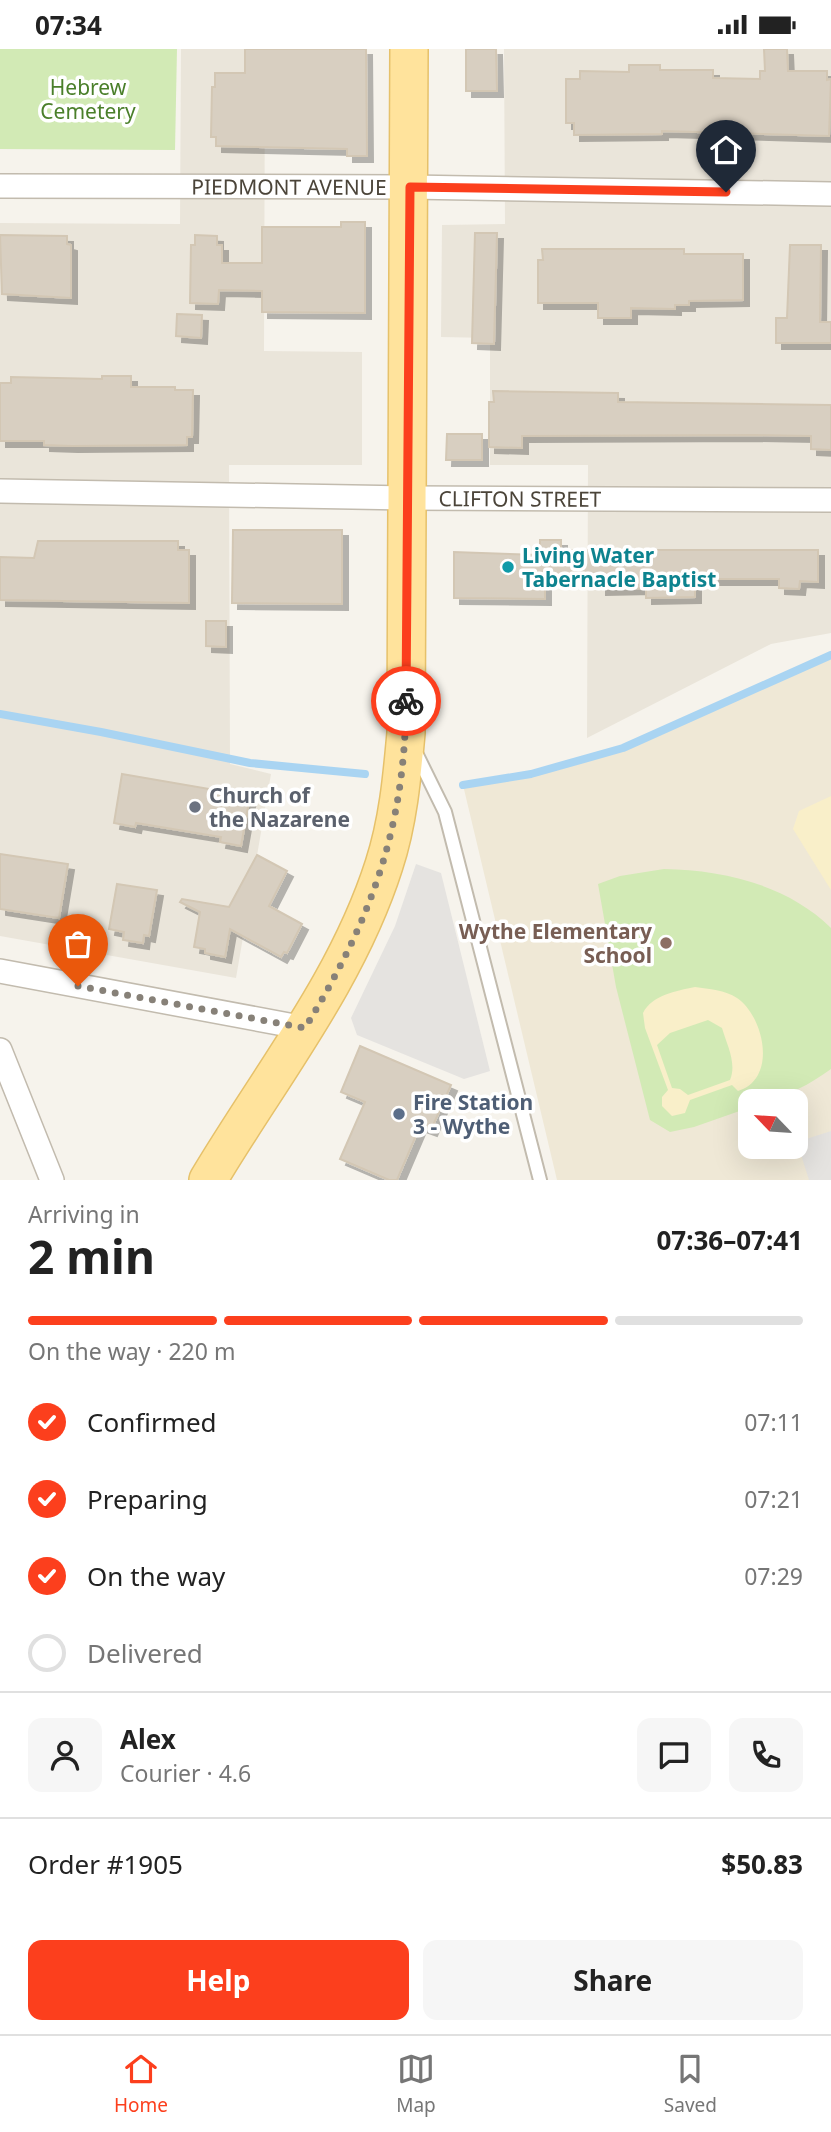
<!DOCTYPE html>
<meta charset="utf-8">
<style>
:root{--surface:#fff;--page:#f6f6f6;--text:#222;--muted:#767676;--line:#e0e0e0;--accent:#fc3f1d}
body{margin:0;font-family:"Noto Sans",sans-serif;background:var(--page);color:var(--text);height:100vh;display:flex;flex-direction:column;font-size:26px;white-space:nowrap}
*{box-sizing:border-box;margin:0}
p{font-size:23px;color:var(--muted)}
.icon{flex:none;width:38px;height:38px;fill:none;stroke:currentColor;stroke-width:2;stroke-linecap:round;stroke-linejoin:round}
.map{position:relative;height:1131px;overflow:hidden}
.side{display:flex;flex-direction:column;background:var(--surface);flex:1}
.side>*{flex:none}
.needle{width:46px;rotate:295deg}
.tools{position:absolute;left:738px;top:1040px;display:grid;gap:14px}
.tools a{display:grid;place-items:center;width:70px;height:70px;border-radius:14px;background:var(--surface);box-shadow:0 7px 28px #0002;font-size:35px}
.pin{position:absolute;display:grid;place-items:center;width:60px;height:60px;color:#fff;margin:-72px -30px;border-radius:50% 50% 50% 0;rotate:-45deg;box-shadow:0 0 7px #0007}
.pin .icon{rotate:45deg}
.courier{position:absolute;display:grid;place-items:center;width:70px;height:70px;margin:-35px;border:5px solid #fc3f1d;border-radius:50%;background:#fff;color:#222;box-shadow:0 2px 9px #0007}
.head em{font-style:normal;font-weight:700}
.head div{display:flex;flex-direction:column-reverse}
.head{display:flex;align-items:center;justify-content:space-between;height:119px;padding:0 28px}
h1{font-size:46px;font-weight:700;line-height:52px}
.bar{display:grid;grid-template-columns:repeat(4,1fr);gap:10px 7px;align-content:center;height:84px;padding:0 28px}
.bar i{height:9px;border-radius:5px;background:var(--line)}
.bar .current{background:var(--accent)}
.bar p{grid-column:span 4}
.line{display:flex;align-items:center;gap:18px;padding:0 28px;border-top:2px solid var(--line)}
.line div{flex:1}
.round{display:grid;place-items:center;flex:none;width:74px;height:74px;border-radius:14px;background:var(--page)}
ol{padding:0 28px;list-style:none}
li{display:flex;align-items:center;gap:21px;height:77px}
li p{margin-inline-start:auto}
li .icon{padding:7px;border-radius:50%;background:var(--accent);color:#fff;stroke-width:4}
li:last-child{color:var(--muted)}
li i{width:38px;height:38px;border:4px solid var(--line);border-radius:50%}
.action{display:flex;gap:14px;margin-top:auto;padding:14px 28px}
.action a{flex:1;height:80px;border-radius:14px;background:var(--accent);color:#fff;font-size:28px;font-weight:700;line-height:80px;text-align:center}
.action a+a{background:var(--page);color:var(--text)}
.status{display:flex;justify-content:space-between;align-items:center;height:49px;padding:0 35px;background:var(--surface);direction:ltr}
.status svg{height:19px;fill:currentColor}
.tabs{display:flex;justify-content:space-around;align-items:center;height:98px;border-top:2px solid var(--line);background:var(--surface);font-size:19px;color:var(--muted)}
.tabs a{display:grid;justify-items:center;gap:4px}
.tabs .current{color:var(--accent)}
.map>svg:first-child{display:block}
.residential{fill:#eae5da}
.education{fill:#efe8d6;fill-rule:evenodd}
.green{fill:#d2eab5}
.sand{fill:#f9efc9;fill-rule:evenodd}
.parking{fill:#e5e3e0}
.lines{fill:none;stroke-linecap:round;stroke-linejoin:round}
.stream{stroke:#a9d4f2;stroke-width:8}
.building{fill:#d8cfc1;stroke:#d3c7b4;stroke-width:2;filter:url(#shadow)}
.lane-casing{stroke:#c2bbae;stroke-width:16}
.street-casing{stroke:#c2bbae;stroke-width:26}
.primary-casing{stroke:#e6c16a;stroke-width:40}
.lane{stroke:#fff;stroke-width:12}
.street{stroke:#fff;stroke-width:23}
.primary{stroke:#ffe39c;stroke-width:37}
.done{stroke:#878178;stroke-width:7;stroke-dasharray:0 12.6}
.route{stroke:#fc3f1d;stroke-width:9}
.culture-dot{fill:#0f9aa8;stroke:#fff;stroke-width:2.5}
.worship-dot{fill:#6b7280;stroke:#fff;stroke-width:2.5}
.education-dot{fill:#8d6e63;stroke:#fff;stroke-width:2.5}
.service-dot{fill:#5c6f8a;stroke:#fff;stroke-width:2.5}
.labels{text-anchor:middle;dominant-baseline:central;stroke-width:7;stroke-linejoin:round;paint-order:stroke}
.park-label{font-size:21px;fill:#4a7f2a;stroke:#fff}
.street-label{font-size:21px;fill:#4b4439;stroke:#fff}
.culture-label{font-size:21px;font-weight:bold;fill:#0d838f;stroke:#fff;text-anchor:start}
.worship-label{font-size:21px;font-weight:bold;fill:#5b616d;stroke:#fff;text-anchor:start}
.education-label{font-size:21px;font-weight:bold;fill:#785e54;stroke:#fff;text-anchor:end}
.service-label{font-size:21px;font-weight:bold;fill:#4e5e75;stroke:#fff;text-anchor:start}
</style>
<div class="status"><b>07:34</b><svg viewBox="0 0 49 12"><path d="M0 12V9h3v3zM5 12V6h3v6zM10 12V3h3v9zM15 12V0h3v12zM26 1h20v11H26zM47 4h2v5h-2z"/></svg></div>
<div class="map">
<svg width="831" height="1131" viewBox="0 0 831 1131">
<defs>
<filter id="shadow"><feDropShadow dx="6" dy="6" stdDeviation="0" flood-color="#0004"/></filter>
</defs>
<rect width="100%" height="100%" fill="#f6f3ec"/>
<!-- residential -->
<g class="residential">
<path d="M181 0H265L264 302 362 303V416H229L230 715 271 725 236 929 0 887V174L180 175Z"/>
<path d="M504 0H831V584L771 595 587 689 588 416H490V289L441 288 442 176 505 175Z"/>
</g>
<!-- education -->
<path class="education" d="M831 606V1131H557L463 736 531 725 623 699ZM751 1052H796V1097H751Z"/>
<!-- green -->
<g class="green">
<path d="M0 0H177L175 101 0 100Z"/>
<path d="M664 820C723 821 788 836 831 879V1020C807 1037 781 1052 751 1052V1058L694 1078 670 1083 650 1071 616 938 598 835 620 827Z"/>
</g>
<!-- sand -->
<g class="sand">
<path d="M831 747V841L793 780 799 762Z"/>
<path d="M695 938C709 940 725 941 737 949 764 967 778 1030 738 1042L732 1036 690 1051 685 1064 672 1067 662 1057V1048L668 1041 645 979 643 964C652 946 676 942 695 938ZM708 971 722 979C727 996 737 1014 730 1031L688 1046 680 1040 672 1039 657 996 670 984Z"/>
</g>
<!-- parking -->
<g class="parking">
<path d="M416 815 441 824 490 1022 464 1030 357 986 351 969 395 877Z"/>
<path d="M831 1082V1131H809L797 1093Z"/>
</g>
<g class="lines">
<!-- stream -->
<g class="stream">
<path d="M0 665 101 683 250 714 365 725"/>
<path d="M463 736 531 725 623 699 831 606"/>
</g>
</g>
<!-- building -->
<g class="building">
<path d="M245 0H366L367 107H347V100L216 97V88H211L212 38H215V24H245Z"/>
<path d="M466 0H496L497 42H466Z"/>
<path d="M764 0H787L788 22H827V31L831 30 829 87 662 82V85L574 86V74H566V30H580V22L629 23V16H660V21H713V29L760 30V22H765Z"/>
<path d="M341 173H365V264L262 263V242L219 241 218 255 190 254 191 196H195V186L217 187V196H222V214H262V178H341Z"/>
<path d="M475 184H497L494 295 472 294Z"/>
<path d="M0 186 67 187V195L71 196V249L2 245Z"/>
<path d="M790 196H821L820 273H831V294H776V269H787Z"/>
<path d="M542 200H684V205H743V251L689 252V256H675V260L631 259V269H598V254H538V211H543Z"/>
<path d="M177 265 202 266 201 289 176 287Z"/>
<path d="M102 327H131V338H175V341H193L192 388H187V396L72 397 44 396V392H0V334H11V328L102 330Z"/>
<path d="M493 342 618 344V353L831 356V401L811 400V387L755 386 522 387V399L489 398V353H494Z"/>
<path d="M447 385H482V411H446Z"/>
<path d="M233 481H342V555L232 554Z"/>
<path d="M540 491H561V501H818V533L800 532 799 540 779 539V530H695V548L646 549V539L600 540V530L561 528 545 530V550L454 549V503L540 506Z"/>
<path d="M38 492H178V501H189V554L0 551V508L34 509Z"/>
<path d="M206 572H226V598L206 597Z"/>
<path d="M122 725 250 747 241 797 220 793 221 788 136 774 135 778 114 774Z"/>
<path d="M0 805 68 815 59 869 0 860Z"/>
<path d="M257 806 287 822 269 857 302 875 287 904 284 903 281 908 230 880 225 908 205 904V900L194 898 200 863 180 853 182 850 229 858Z"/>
<path d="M117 835 157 841 149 887 144 886 143 894 123 891 124 883 109 880Z"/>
<path d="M360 997 451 1036 431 1081 420 1077 397 1131H389L340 1110 365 1053 341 1043Z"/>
</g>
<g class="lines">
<defs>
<path id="lane" d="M415 702 445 763 540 1131"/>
<g id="street">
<path id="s1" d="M0 137 410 138 831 145"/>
<path id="s2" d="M0 442 408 449 831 451"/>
<path d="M0 922 305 979"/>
<path d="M0 1001 52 1131"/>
</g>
<path id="primary" d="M208 1131C270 1027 347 932 384 816 398 773 402 729 406 684L409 0"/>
</defs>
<!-- lane casing -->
<use href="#lane" class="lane-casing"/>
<!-- street casing -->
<use href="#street" class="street-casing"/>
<!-- primary casing -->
<use href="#primary" class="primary-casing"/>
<!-- lane -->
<use href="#lane" class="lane"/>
<!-- street -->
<use href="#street" class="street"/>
<!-- primary -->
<use href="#primary" class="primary"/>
</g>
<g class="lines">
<!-- done -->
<path class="done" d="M78 937 305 979C371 871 405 780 406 652"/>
<!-- route -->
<path class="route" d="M406 652 410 138 726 143"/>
</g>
<!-- markers -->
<circle class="culture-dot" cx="508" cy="518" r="7"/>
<circle class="worship-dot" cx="195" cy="758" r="7"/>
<circle class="education-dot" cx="666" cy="894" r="7"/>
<circle class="service-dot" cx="399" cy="1065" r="7"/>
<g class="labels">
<!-- park labels -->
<g class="park-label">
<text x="88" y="38">Hebrew<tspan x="88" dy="24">Cemetery</tspan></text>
</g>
<!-- street labels -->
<g class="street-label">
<text stroke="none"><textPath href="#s1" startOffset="289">PIEDMONT AVENUE</textPath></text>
<text stroke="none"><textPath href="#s2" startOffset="520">CLIFTON STREET</textPath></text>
</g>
<!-- culture labels -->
<g class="culture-label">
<text x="522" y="506">Living Water<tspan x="522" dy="24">Tabernacle Baptist</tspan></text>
</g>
<!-- worship labels -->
<g class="worship-label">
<text x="209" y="746">Church of<tspan x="209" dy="24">the Nazarene</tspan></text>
</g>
<!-- education labels -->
<g class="education-label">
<text x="652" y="882">Wythe Elementary<tspan x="652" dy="24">School</tspan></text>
</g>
<!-- service labels -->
<g class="service-label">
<text x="413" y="1053">Fire Station<tspan x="413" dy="24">3 - Wythe</tspan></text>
</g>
</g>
</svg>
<div class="tools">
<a><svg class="needle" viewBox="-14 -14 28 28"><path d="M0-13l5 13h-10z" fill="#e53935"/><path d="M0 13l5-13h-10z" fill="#767676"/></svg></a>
</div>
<div class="pin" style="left:78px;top:937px;background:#ea580c"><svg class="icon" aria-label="bag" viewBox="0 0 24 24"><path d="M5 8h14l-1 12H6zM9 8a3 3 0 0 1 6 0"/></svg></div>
<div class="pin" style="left:726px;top:143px;background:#1f2937"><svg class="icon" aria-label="home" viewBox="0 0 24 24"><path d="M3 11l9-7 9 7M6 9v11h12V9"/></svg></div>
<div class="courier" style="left:406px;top:652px"><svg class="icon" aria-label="bike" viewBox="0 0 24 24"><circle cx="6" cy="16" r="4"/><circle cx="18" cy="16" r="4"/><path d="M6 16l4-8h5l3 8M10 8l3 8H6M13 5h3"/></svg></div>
</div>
<section class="side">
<div class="head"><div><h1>2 min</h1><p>Arriving in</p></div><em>07:36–07:41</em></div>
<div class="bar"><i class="current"></i><i class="current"></i><i class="current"></i><i></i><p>On the way · 220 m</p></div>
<ol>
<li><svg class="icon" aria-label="check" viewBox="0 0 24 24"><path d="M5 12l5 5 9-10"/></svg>Confirmed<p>07:11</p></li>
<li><svg class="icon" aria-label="check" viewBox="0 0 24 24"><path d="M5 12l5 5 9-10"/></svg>Preparing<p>07:21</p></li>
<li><svg class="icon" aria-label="check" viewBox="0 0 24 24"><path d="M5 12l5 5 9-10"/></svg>On the way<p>07:29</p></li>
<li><i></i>Delivered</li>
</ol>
<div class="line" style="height:126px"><a class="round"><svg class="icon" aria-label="person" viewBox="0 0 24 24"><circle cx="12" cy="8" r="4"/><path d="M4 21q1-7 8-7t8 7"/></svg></a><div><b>Alex</b><p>Courier · 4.6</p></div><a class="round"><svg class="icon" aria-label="chat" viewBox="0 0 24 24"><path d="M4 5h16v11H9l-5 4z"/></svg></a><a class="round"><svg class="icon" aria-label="phone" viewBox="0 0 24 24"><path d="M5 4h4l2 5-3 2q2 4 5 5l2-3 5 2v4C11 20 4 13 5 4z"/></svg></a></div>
<div class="line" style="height:91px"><div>Order #1905</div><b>$50.83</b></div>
<div class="action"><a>Help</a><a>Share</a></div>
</section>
<nav class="tabs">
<a class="current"><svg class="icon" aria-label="home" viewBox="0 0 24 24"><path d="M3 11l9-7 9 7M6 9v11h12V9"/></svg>Home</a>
<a><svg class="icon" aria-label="map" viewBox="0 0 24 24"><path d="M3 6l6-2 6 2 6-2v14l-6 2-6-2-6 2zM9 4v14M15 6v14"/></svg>Map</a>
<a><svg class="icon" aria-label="saved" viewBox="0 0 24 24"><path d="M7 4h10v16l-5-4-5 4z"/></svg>Saved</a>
</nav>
